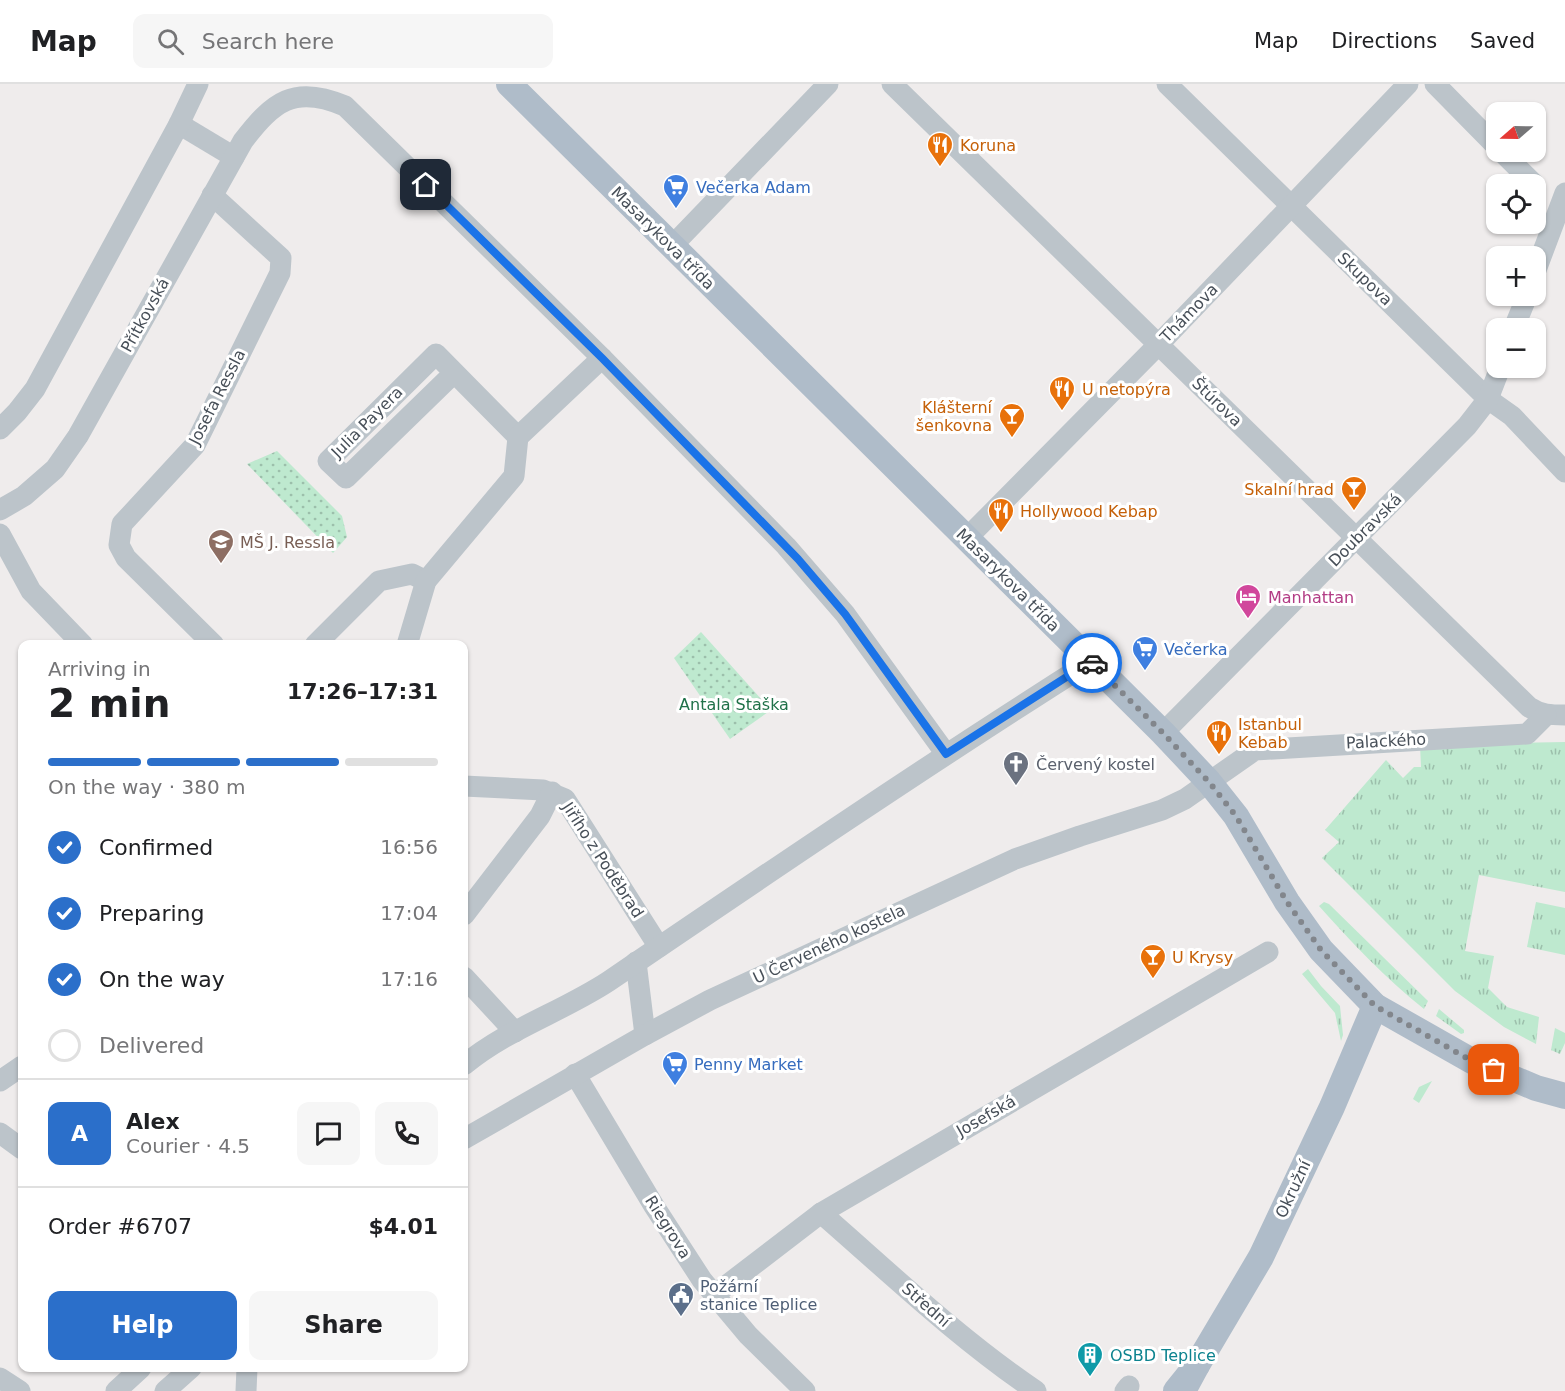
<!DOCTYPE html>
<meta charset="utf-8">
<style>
:root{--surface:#fff;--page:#f6f6f6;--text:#202124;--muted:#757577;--line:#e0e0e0;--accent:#2b6fca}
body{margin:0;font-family:"DejaVu Sans",sans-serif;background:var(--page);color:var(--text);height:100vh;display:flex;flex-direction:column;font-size:22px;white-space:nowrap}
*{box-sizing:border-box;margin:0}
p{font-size:20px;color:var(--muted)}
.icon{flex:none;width:33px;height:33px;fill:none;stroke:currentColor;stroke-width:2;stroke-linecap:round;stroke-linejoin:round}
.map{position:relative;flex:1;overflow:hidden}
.drawer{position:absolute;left:18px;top:556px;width:450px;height:732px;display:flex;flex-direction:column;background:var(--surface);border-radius:12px;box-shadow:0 2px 4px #0004}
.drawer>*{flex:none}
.needle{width:39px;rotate:250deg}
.controls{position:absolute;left:1486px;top:18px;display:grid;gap:12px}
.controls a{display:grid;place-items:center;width:60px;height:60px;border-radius:12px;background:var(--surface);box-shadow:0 2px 4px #0004;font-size:30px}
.pin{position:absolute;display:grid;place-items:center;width:51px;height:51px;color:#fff;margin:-26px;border-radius:12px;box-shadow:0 3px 9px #0006}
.courier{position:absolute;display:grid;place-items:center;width:60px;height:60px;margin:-30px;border:4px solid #1a73e8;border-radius:50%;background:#fff;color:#222;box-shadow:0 2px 8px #0007}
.headline em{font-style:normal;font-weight:800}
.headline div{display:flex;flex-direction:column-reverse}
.headline{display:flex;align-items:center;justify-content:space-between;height:102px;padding:0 30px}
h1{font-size:39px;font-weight:800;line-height:45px}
.bar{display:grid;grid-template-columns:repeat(4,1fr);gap:9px 6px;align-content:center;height:72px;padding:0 30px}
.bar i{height:8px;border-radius:4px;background:var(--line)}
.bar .active{background:var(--accent)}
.bar p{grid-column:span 4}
.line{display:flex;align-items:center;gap:15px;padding:0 30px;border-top:2px solid var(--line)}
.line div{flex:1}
.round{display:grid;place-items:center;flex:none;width:63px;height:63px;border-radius:12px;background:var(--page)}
ol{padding:0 30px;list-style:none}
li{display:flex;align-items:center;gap:18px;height:66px}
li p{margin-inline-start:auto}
li .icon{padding:6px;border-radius:50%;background:var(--accent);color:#fff;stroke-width:4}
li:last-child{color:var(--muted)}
li i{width:33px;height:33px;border:3px solid var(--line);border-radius:50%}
.action{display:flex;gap:12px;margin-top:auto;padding:12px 30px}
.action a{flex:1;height:69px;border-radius:12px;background:var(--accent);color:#fff;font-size:24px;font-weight:800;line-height:69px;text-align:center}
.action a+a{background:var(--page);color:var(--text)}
header{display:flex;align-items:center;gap:36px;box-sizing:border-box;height:84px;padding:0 30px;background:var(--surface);border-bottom:2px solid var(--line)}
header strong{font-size:28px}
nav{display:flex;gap:33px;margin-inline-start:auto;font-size:21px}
.search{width:420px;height:54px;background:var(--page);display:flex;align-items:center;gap:15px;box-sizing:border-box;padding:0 21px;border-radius:12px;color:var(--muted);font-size:22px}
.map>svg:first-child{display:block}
.grass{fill:url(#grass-tufts)}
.park{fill:url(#park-dots)}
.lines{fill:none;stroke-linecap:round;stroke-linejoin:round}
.minor{stroke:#bcc4ca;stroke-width:21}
.major{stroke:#afbcc9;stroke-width:26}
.done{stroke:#82868c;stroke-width:6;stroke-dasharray:0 10.8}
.route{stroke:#1a73e8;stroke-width:8}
.labels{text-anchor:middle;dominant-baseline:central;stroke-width:6;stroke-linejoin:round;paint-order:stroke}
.food-label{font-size:16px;fill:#c56008;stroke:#fff;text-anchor:start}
.shop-label{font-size:16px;fill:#366cbe;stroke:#fff;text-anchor:start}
.street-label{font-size:16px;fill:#474f58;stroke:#fff}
.education-label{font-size:16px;fill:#785e54;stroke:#fff;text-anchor:start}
.hotel-label{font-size:16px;fill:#b23c85;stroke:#fff;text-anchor:start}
.park-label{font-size:16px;fill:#207149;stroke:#fff}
.worship-label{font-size:16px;fill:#5b616d;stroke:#fff;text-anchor:start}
.service-label{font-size:16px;fill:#4e5e75;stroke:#fff;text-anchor:start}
.culture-label{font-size:16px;fill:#0d838f;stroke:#fff;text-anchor:start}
</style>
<header>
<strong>Map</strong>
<div class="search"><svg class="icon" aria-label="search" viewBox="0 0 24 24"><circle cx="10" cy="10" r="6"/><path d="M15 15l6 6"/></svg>Search here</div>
<nav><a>Map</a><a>Directions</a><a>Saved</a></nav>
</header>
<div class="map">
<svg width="1565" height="1307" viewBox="0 0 1565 1307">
<defs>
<pattern id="grass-tufts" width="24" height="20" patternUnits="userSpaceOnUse" patternTransform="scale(1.5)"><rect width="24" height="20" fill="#bee9cf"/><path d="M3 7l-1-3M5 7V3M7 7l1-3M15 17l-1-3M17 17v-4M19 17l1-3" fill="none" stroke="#9cbfab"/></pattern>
<pattern id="park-dots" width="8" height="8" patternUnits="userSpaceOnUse" patternTransform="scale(1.5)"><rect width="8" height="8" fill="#bee9cf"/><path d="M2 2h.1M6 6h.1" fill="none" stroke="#9cbfab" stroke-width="1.8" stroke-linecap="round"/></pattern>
</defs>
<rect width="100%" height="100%" fill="#efecec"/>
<!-- grass -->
<g class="grass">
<path d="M1565 658V808L1479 791 1465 867 1494 872 1488 904 1507 923 1539 933 1536 960 1504 943 1455 907 1322 774 1339 758 1325 746 1386 676 1403 694 1414 683H1421L1420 661Z"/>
<path d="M1324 818 1329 820 1428 917 1424 925C1385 894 1352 859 1319 822Z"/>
<path d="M1536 818 1565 824V871L1527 863Z"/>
<path d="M1308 885 1321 902 1340 922 1343 951 1341 957 1335 929 1302 890Z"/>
<path d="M1439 925 1464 946V949L1461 950 1436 932Z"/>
<path d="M1555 944 1565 949V959L1560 970 1551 966Z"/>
<path d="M1432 997 1419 1019 1413 1015 1419 1003Z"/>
</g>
<!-- park -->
<g class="park">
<path d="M277 367 342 432 347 453 333 469 247 380Z"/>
<path d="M701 548 771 626 730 655 674 574Z"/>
</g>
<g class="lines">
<!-- minor -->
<g class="minor">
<path d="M892 0 1529 623C1541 631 1551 631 1565 631"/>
<path d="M1167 0 1488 315 1512 332 1565 388"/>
<path d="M1435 0 1497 63"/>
<path d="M179 40 234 73"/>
<path d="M1502 68 1534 100"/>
<path d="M212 111 281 174 280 189 195 361 122 440 119 461 126 474 214 561"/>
<path d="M672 162 828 0"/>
<path d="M1536 186 1565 109"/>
<path d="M1514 244 1527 212"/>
<path d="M454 289 346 394 328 377 436 270 518 353"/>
<path d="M0 345 17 328 35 305 179 40 198 0"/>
<path d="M0 426 24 412 55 385 78 352 243 57C273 18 294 0 345 22L602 274 786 462 845 530 946 670"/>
<path d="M0 450 31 507 83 561"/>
<path d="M966 455 1158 261 1408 0"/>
<path d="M315 561 379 497 412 490 426 497"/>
<path d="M407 561 426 497 514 392 518 353 602 274"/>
<path d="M1163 649 1467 342 1488 315 1500 284"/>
<path d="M464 702 543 706 565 715 659 863"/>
<path d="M464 831 540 732 552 708"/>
<path d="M636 878 645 951"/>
<path d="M464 893 515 948"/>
<path d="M464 981C507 945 562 928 609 897 768 789 927 681 1090 578"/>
<path d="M575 990 654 1122 702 1196 748 1251 805 1307"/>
<path d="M0 997 22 982"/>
<path d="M0 1049 22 1065"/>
<path d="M464 1055 645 951 710 916 1015 775 1080 752 1162 726 1185 715 1255 666 1527 650 1546 631"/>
<path d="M821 1129C891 1190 959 1255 1036 1307"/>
<path d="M714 1211 821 1129 1268 868"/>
<path d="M0 1294 20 1307"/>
<path d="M116 1307 141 1284"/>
<path d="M165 1307 191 1284"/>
<path d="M246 1307 247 1284"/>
<path d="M1125 1307 1129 1302"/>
</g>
<!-- major -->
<g class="major">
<path d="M509 0 1163 649 1209 698 1236 732 1287 818 1321 866 1375 922 1472 977 1536 1004 1565 1012"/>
<path d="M1197 1281 1261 1173 1332 1023 1375 922"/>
<path d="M1176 1307 1197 1281 1183 1307"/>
</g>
</g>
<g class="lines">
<!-- done -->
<path class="done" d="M1092 579 1163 649 1209 698 1236 732 1287 818 1321 866 1375 922 1472 977 1494 986"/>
<!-- route -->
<path class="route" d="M426 101 602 274 798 475 845 530 946 670 1090 578 1092 579"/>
</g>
<!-- icons -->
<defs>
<symbol id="restaurant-pin" viewBox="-11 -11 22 30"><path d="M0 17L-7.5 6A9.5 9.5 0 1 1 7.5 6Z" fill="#e8710a" stroke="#fff"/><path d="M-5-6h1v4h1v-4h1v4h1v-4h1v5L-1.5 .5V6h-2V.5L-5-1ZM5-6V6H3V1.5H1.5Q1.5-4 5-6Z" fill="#fff"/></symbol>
<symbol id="supermarket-pin" viewBox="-11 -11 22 30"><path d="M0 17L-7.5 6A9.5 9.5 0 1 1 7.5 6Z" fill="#3f7fe0" stroke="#fff"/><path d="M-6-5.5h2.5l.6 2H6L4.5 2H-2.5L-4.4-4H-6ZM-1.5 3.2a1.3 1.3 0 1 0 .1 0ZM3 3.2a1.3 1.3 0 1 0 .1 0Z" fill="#fff"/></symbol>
<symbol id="bar-pin" viewBox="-11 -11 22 30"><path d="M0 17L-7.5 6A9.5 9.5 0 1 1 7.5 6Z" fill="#e8710a" stroke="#fff"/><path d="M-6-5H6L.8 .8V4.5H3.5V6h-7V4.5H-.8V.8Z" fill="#fff"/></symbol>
<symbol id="school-pin" viewBox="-11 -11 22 30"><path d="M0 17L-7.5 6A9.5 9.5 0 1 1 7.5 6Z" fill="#8d6e63" stroke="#fff"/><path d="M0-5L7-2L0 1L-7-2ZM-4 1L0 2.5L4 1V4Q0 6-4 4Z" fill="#fff"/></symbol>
<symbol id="hotel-pin" viewBox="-11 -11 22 30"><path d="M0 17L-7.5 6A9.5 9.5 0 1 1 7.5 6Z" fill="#d1479c" stroke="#fff"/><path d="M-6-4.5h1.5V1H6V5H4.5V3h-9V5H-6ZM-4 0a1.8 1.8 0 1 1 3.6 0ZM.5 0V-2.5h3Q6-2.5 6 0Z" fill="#fff"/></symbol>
<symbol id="church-pin" viewBox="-11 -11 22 30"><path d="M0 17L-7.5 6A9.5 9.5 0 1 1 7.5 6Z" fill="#6b7280" stroke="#fff"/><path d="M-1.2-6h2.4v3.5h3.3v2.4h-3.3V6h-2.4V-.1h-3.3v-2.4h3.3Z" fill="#fff"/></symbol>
<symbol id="civic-pin" viewBox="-11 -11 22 30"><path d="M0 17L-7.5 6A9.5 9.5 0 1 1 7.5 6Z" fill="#5c6f8a" stroke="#fff"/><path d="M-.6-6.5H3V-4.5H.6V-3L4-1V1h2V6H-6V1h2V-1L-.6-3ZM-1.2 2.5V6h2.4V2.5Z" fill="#fff"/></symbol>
<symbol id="building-pin" viewBox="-11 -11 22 30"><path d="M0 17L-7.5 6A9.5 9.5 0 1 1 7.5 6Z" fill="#0f9aa8" stroke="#fff"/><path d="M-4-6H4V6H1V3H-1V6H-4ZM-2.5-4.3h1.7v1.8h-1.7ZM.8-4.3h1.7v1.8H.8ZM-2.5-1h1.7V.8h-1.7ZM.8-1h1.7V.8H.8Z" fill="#fff"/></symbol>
</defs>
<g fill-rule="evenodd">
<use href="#restaurant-pin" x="925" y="46" width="30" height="40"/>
<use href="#supermarket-pin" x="661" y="88" width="30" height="40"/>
<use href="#restaurant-pin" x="1047" y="290" width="30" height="40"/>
<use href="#bar-pin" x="997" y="317" width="30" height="40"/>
<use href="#bar-pin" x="1339" y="390" width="30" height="40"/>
<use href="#restaurant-pin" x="986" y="412" width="30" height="40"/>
<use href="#school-pin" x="206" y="443" width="30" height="40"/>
<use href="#hotel-pin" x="1233" y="498" width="30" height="40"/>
<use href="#supermarket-pin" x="1130" y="550" width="30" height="40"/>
<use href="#restaurant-pin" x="1204" y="634" width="30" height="40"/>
<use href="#church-pin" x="1001" y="665" width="30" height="40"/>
<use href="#bar-pin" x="1138" y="858" width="30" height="40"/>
<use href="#supermarket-pin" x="660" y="965" width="30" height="40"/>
<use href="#civic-pin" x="666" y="1196" width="30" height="40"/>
<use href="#building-pin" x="1075" y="1256" width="30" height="40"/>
</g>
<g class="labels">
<!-- food labels -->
<g class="food-label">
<text x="960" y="61">Koruna</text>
<text x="1082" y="305">U netopýra</text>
<text x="992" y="323" text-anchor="end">Klášterní<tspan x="992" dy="18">šenkovna</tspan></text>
<text x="1334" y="405" text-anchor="end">Skalní hrad</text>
<text x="1020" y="427">Hollywood Kebap</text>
<text x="1238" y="640">Istanbul<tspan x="1238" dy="18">Kebab</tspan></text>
<text x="1172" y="873">U Krysy</text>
</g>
<!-- shop labels -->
<g class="shop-label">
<text x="696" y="103">Večerka Adam</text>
<text x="1164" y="565">Večerka</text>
<text x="694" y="980">Penny Market</text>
</g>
<!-- street labels -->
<g class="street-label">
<text transform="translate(663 154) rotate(45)">Masarykova třída</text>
<text transform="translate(1365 195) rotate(44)">Skupova</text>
<text transform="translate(1189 229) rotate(-46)">Thámova</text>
<text transform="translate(145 231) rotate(-61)">Přítkovská</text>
<text transform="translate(217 313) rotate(-63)">Josefa Ressla</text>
<text transform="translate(1217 318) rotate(44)">Štúrova</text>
<text transform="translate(367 338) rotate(-45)">Julia Payera</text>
<text transform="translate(1365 446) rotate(-45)">Doubravská</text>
<text transform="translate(1008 496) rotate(45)">Masarykova třída</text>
<text transform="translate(1386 657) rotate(-3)">Palackého</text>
<text transform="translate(603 776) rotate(57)">Jiřího z Poděbrad</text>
<text transform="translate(829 860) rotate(-25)">U Červeného kostela</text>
<text transform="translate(986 1032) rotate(-30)">Josefská</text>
<text transform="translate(1293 1105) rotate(-65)">Okružní</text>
<text transform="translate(668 1143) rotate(58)">Riegrova</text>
<text transform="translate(926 1221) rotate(41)">Střední</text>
</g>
<!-- education labels -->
<g class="education-label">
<text x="240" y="458">MŠ J. Ressla</text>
</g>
<!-- hotel labels -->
<g class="hotel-label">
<text x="1268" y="513">Manhattan</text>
</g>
<!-- park labels -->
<g class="park-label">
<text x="734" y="620">Antala Staška</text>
</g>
<!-- worship labels -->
<g class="worship-label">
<text x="1036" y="680">Červený kostel</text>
</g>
<!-- service labels -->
<g class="service-label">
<text x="700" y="1202">Požární<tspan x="700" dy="18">stanice Teplice</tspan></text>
</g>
<!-- culture labels -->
<g class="culture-label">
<text x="1110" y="1271">OSBD Teplice</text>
</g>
</g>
</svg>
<div class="controls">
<a><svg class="needle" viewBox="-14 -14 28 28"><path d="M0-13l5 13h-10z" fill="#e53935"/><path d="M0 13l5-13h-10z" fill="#757577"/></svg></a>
<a><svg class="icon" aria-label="locate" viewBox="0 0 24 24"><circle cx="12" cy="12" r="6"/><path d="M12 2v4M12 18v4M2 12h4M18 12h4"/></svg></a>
<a>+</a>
<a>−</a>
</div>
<div class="pin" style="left:1494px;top:986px;background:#ea580c"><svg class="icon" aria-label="bag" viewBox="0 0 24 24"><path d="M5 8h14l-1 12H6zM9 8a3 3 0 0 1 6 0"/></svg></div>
<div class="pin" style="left:426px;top:101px;background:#1f2937"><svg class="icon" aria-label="home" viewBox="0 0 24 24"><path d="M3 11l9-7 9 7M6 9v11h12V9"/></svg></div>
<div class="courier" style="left:1092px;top:579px"><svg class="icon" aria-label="car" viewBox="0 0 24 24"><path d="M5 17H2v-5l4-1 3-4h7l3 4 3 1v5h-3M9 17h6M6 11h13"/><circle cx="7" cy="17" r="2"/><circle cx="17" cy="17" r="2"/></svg></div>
<section class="drawer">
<div class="headline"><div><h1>2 min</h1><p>Arriving in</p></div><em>17:26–17:31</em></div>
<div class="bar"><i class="active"></i><i class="active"></i><i class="active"></i><i></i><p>On the way · 380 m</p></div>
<ol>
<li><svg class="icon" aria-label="check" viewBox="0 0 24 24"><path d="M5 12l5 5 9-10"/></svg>Confirmed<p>16:56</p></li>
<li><svg class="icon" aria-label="check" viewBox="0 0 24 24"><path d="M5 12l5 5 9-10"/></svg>Preparing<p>17:04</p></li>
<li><svg class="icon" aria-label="check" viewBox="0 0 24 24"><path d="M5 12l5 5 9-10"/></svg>On the way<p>17:16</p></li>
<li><i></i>Delivered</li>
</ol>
<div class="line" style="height:108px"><b class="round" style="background:var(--accent);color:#fff">A</b><div><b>Alex</b><p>Courier · 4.5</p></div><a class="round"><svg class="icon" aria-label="chat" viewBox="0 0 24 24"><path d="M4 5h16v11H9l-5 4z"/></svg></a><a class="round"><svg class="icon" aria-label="phone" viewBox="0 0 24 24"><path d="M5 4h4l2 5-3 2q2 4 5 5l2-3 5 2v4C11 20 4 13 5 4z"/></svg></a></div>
<div class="line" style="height:78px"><div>Order #6707</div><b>$4.01</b></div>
<div class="action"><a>Help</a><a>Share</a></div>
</section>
</div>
